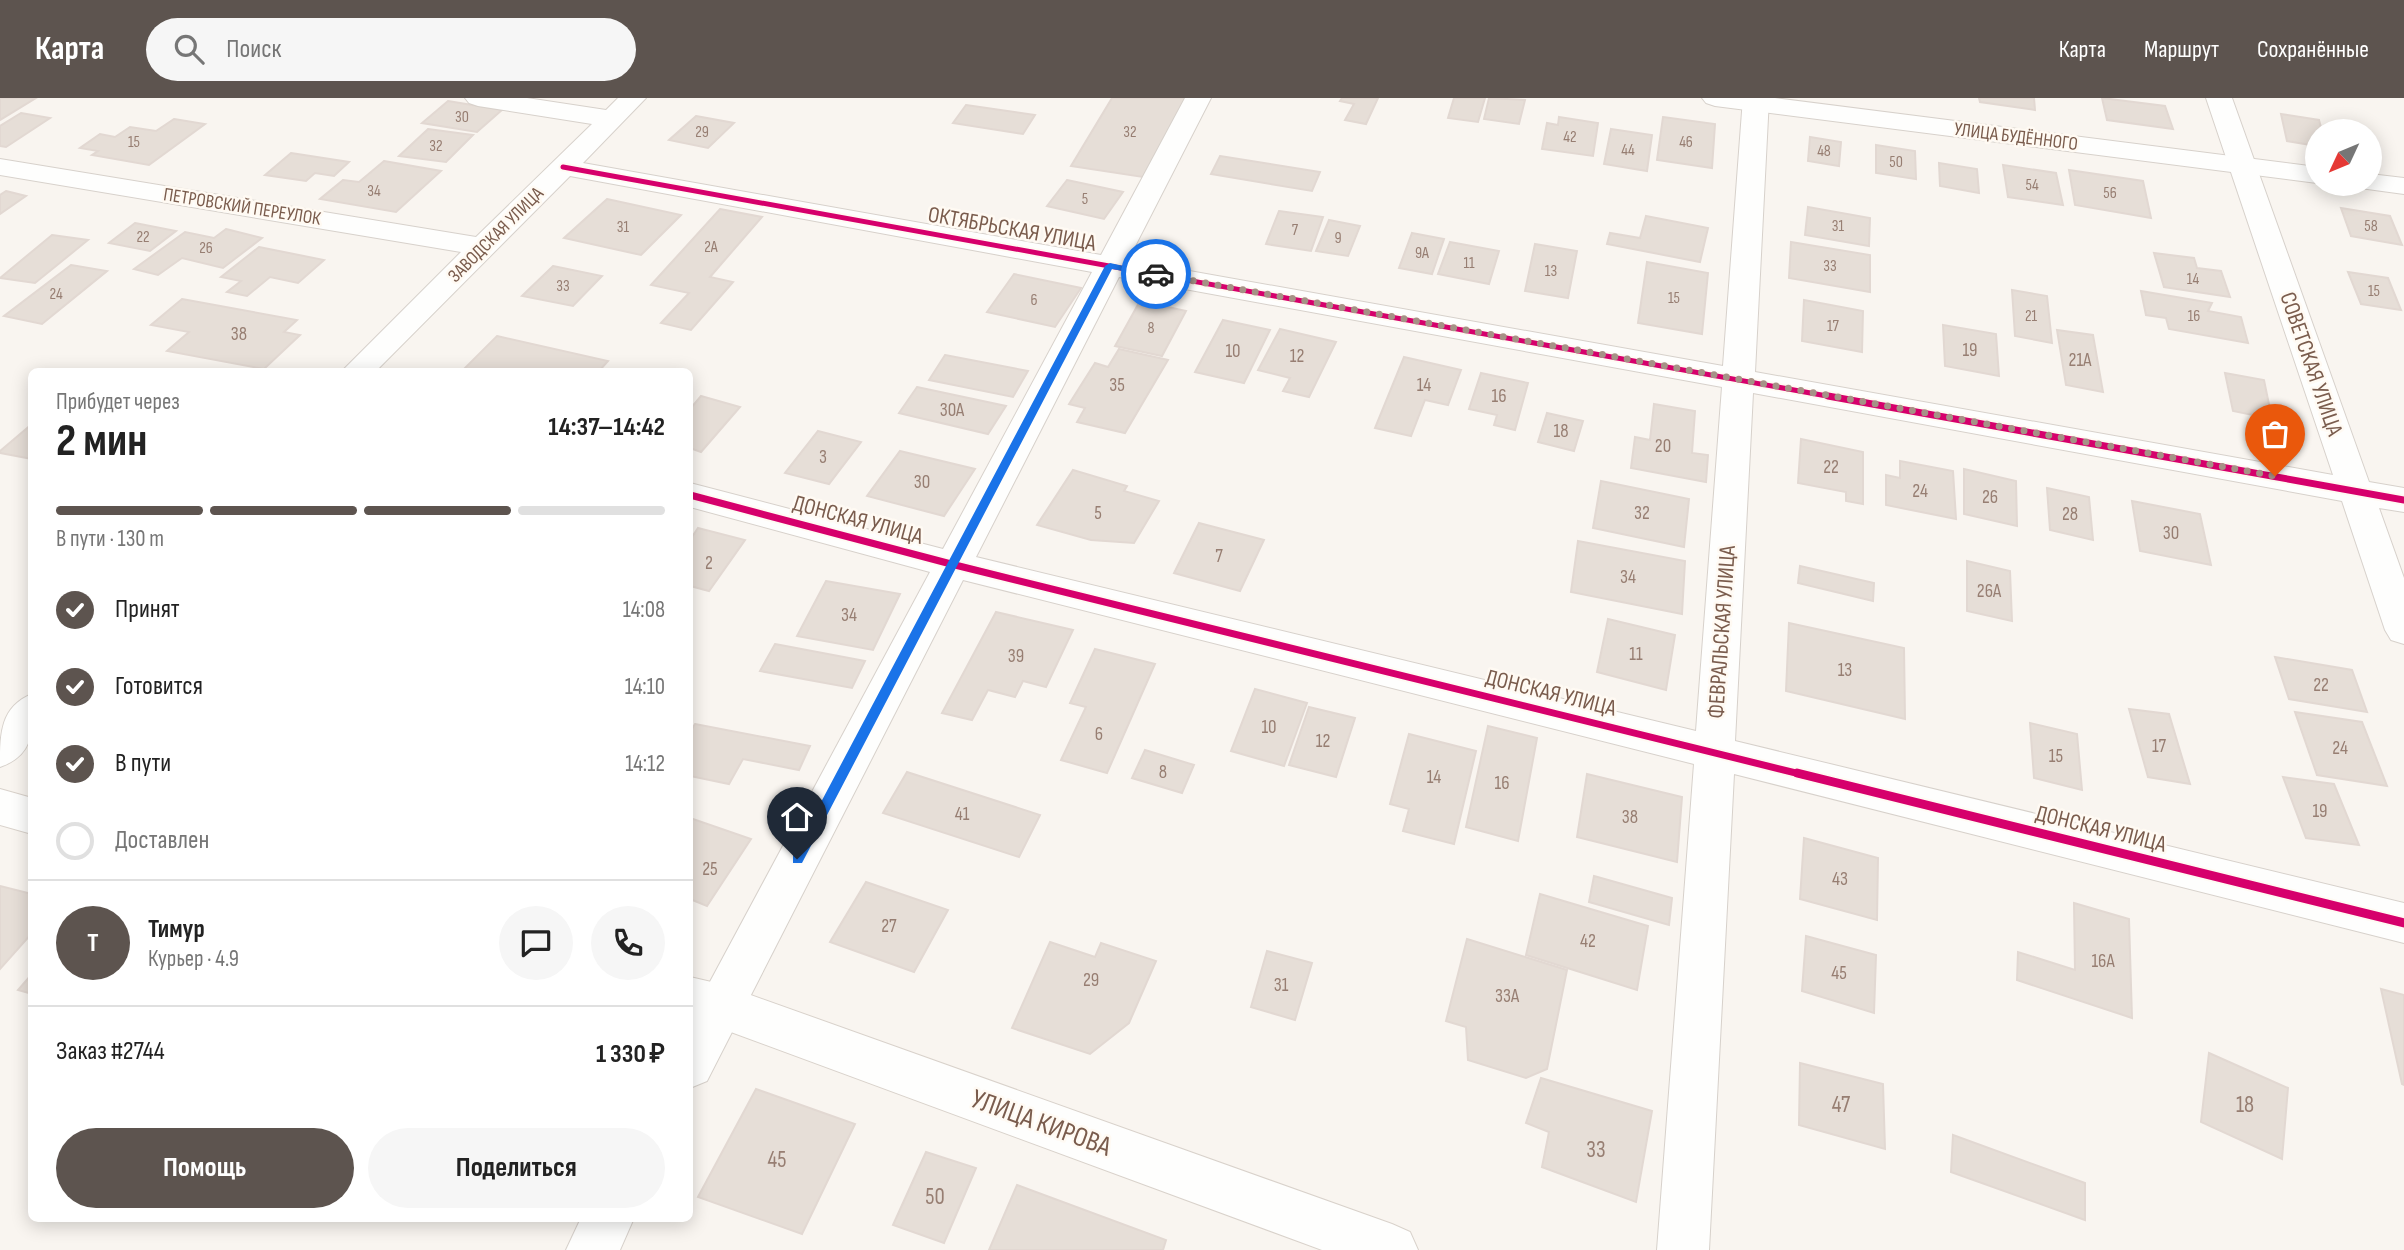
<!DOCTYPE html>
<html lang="ru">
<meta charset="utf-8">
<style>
:root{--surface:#fff;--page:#f6f6f6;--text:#222;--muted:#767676;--line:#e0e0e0;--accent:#5d544f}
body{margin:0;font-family:"Sofia Sans Condensed",sans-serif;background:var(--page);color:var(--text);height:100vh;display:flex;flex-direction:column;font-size:26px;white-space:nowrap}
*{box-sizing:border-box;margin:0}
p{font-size:23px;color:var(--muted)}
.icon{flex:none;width:38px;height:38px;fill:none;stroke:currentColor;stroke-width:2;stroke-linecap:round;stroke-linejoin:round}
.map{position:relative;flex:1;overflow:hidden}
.side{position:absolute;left:28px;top:270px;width:665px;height:854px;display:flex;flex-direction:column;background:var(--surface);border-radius:10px;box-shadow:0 4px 18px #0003}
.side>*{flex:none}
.needle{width:46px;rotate:226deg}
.tools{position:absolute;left:2305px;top:21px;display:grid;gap:14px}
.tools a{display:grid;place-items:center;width:77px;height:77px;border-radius:50%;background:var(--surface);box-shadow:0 4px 18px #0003;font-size:35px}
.pin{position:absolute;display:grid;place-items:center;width:60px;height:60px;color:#fff;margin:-72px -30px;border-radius:50% 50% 50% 0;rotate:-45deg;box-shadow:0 0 7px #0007}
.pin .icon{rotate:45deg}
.courier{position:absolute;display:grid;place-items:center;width:70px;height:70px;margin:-35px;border:5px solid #1a73e8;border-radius:50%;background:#fff;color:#222;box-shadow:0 2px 9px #0007}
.overview em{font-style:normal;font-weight:700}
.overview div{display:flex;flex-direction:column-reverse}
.overview{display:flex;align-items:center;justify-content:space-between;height:119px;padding:0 28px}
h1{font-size:46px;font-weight:700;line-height:52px}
.bar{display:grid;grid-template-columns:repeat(4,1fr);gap:10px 7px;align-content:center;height:84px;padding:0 28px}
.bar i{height:9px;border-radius:5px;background:var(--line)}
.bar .selected{background:var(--accent)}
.bar p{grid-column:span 4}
.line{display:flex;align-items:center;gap:18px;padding:0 28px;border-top:2px solid var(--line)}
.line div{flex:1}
.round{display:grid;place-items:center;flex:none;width:74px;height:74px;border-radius:37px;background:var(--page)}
ol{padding:0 28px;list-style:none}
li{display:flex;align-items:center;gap:21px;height:77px}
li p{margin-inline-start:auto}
li .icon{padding:7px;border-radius:50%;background:var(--accent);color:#fff;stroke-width:4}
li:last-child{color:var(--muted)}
li i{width:38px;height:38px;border:4px solid var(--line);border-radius:50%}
.action{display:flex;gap:14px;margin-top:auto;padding:14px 28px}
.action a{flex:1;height:80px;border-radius:42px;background:var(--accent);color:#fff;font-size:28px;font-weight:700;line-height:80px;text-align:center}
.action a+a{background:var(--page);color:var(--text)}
header{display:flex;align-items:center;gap:42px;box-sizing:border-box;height:98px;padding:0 35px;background:var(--accent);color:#fff}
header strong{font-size:33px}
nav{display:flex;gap:38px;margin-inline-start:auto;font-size:24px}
.search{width:490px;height:63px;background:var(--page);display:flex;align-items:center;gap:18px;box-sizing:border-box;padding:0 24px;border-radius:38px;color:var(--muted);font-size:26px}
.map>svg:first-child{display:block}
.building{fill:#e6ded7;stroke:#e2d8d2;stroke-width:2}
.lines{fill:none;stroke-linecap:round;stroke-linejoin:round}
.minor-casing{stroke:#d7d1cb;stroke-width:2}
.tertiary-casing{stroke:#d7d1cb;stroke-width:2}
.secondary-casing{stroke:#d9d2cb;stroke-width:2}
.minor{fill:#fefefd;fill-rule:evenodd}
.tertiary{fill:#fefefd;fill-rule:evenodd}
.secondary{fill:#fefefd;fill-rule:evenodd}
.cycleway-far2-casing{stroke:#fffaf3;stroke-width:9}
.cycleway-far1-casing{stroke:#fffaf3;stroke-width:11}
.cycleway-casing{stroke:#fffaf3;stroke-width:13}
.cycleway-far2{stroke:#d6006c;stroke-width:5}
.cycleway-far1{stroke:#d6006c;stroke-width:7}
.cycleway{stroke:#d6006c;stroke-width:9}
.route{fill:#1a73e8}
.done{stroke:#a69286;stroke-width:7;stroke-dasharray:0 12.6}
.labels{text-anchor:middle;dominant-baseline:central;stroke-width:5;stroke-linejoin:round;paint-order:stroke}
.far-number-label{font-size:16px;fill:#977e72}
.far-street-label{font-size:19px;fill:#7a5c4d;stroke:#fffaf3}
.number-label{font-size:19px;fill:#977e72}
.street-label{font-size:23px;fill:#7a5c4d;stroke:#fffaf3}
.near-number-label{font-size:23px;fill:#977e72}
.near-street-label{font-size:28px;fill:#7a5c4d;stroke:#fffaf3}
</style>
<header>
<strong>Карта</strong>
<div class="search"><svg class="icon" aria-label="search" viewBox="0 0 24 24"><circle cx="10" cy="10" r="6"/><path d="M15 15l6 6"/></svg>Поиск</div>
<nav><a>Карта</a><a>Маршрут</a><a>Сохранённые</a></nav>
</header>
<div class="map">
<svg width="2404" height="1152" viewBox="0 0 2404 1152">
<rect width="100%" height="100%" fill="#f9f5f0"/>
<!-- building -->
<g class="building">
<path d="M0 0H36L0 22Z"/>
<path d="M1112 0H1187L1143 79 1071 68Z"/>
<path d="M1342 0H1378L1366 26 1345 22 1354 6 1340 3Z"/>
<path d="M1454 0H1485L1478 24 1448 20Z"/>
<path d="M1489 0 1525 2 1519 26 1484 21Z"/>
<path d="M1979 0H2034L2035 12 1980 4Z"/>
<path d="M2102 0 2165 8 2173 31 2107 22Z"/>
<path d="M448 3 502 12 477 34 422 25Z"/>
<path d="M966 7 1035 17 1023 36 953 25Z"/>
<path d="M21 15 50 20 6 49 0 48V28Z"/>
<path d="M2281 16 2319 22 2322 33H2317V48L2287 43Z"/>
<path d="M696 18 734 25 708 50 669 42Z"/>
<path d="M1559 19 1598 25 1593 58 1542 51 1547 25 1558 27Z"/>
<path d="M1663 19 1715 26 1712 70 1657 62Z"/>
<path d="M174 21 205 26 149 67 92 57 98 53 80 50 100 36 115 39 130 29 156 33Z"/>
<path d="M428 31 473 37 446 64 399 58Z"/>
<path d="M1611 31 1652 37 1647 73 1604 66Z"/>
<path d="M1810 39 1841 44 1839 68 1808 63Z"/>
<path d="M1876 47 1915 53 1916 81 1876 75Z"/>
<path d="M291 55 349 64 334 78 315 75 306 83 265 77Z"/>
<path d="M1220 58 1320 74 1312 93 1211 76Z"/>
<path d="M384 63 441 73 396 114 320 101 343 82 359 84Z"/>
<path d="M1939 65 1977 71 1979 95 1940 88Z"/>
<path d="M2003 67 2056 75 2063 107 2008 99Z"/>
<path d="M2069 72 2143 83 2151 120 2075 107Z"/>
<path d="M1067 82 1123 94 1104 121 1047 108Z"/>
<path d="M6 93 26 98 0 116V97Z"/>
<path d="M607 101 681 117 641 157 564 140Z"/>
<path d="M1808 109 1870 120 1869 148 1805 137Z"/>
<path d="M2341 110 2390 118 2402 147 2351 138Z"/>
<path d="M720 111 762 119 710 179 733 184 691 232 661 225 689 195 651 187Z"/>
<path d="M1279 113 1323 119 1311 153 1266 146Z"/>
<path d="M1646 118 1708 130 1700 164 1607 146 1610 135 1640 140Z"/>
<path d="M1329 122 1360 128 1348 158 1316 153Z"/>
<path d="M135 125 176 133 150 153 109 145Z"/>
<path d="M226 131 262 140 223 170 182 160 158 177 134 171 185 134 214 140Z"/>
<path d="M1412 135 1444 141 1432 176 1399 170Z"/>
<path d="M52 137 88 142 35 185 0 180Z"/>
<path d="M1450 144 1499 153 1489 186 1438 176Z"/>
<path d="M1791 144 1870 157V194L1789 180Z"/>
<path d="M1535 146 1577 153 1568 200 1525 193Z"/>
<path d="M259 149 324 162 298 185 270 179 247 198 227 194 241 183 221 179Z"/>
<path d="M2154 155 2194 160 2197 170 2221 173 2230 199 2164 189Z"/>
<path d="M1647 164 1708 175 1702 236 1638 225Z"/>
<path d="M71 167 107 173 42 226 4 218Z"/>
<path d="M553 168 602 178 573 208 522 198Z"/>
<path d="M2348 174 2388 180 2401 212 2361 206Z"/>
<path d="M1014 176 1081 190 1055 229 987 214Z"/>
<path d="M2012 192 2047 198 2052 245 2015 238Z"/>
<path d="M2141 193 2212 205 2208 213 2241 219 2248 245 2169 231 2166 220 2146 217Z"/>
<path d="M182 201 297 222 284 234 300 237 264 271 167 253 189 234 151 227Z"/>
<path d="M1804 202 1863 213 1862 254 1802 243Z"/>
<path d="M1140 203 1186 213 1162 258 1115 248Z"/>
<path d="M1223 222 1270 232 1244 285 1195 274Z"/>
<path d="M1943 227 1996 236 1999 278 1945 268Z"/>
<path d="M1280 231 1336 244 1309 299 1283 293 1290 280 1258 272Z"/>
<path d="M2057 232 2093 237 2103 294 2066 287Z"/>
<path d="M497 238 608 263 599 273H462Z"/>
<path d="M1119 251 1168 262 1125 335 1077 324 1085 310 1069 306 1095 265 1108 269Z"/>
<path d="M945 257 1028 273 1013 299 929 282Z"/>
<path d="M1404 259 1461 272 1448 307 1425 302 1411 338 1375 330Z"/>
<path d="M1481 275 1528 285 1515 332 1494 327 1497 317 1469 311Z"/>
<path d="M2225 275 2264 282 2272 321 2233 313Z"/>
<path d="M917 289 1006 308 988 336 899 315Z"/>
<path d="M701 298 740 309 701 354 690 350V311Z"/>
<path d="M1654 306 1695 313 1692 355 1708 357 1706 384 1631 370 1635 339 1650 342Z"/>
<path d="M1547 315 1583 323 1574 353 1538 344Z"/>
<path d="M32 326V361L0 355V353Z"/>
<path d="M818 333 861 344 829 386 785 375Z"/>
<path d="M1801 341 1863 354V406L1846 403V394L1798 385Z"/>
<path d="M900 353 975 371 944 418 867 398Z"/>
<path d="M1900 363 1953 373 1956 421 1886 407V377L1900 380Z"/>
<path d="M1964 371 2016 383 2017 428 1964 416Z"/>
<path d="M1073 372 1127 388 1124 393 1159 403 1134 445 1091 442 1037 427Z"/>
<path d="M1601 383 1689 401 1684 449 1593 430Z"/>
<path d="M2047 390 2089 399 2093 442 2050 432Z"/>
<path d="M2132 403 2200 416 2211 467 2140 453Z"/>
<path d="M1199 425 1264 442 1240 493 1174 475Z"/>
<path d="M698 430 745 442 709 493 690 488V442Z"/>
<path d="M1578 443 1685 463 1682 516 1571 494Z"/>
<path d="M1967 463 2010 473 2012 523 1967 513Z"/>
<path d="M1800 468 1874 485 1873 503 1798 485Z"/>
<path d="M826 483 900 496 873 552 797 538Z"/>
<path d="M996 514 1073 532 1046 589 1023 583 1015 599 988 592 972 622 942 615Z"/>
<path d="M1608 521 1675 537 1666 592 1597 574Z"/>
<path d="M1789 525 1904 550 1905 621 1786 593Z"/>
<path d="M775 546 865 563 852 590 760 573Z"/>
<path d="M1095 551 1155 566 1107 675 1061 662 1086 609 1070 605Z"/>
<path d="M2275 559 2352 572 2367 614 2289 601Z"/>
<path d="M1255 591 1307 605 1284 668 1231 653Z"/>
<path d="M1309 609 1355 620 1336 679 1289 667Z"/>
<path d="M2129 611 2169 616 2190 686 2148 679Z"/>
<path d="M2295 614 2362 624 2387 688 2317 677Z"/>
<path d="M2030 625 2077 636 2082 692 2034 680Z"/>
<path d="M695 626 810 648 799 672 743 661 729 686 690 678V634Z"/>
<path d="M1488 628 1537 640 1518 743 1466 729Z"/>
<path d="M1409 636 1476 653 1454 746 1403 733 1409 711 1390 706Z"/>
<path d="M1145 652 1194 667 1182 695 1132 680Z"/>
<path d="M907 674 1040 717 1019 759 883 715Z"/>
<path d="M1587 676 1682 699 1677 764 1577 739Z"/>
<path d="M2283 679 2334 686 2359 747 2306 740Z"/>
<path d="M690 720 751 741 707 808 690 801Z"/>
<path d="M1804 740 1878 760 1877 822 1800 801Z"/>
<path d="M1594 778 1672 800 1669 827 1589 804Z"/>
<path d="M866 784 948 812 914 874 830 844Z"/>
<path d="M0 788 32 796V835L0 871Z"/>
<path d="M1540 796 1648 828 1637 892 1526 857Z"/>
<path d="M2074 805 2129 821 2132 920 2017 882 2018 854 2075 872Z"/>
<path d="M1806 838 1876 857 1874 915 1802 893Z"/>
<path d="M1467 841 1567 872 1547 971 1526 980 1468 962 1466 929 1446 923Z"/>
<path d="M1050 844 1095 859 1101 845 1156 863 1129 925 1090 956 1012 930Z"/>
<path d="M1267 853 1312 865 1295 922 1251 909Z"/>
<path d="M32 876V896L18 892Z"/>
<path d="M2381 891 2404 897V987L2402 986Z"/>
<path d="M2209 955 2288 990 2282 1061 2201 1024Z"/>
<path d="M1800 965 1883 986 1885 1051 1799 1027Z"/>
<path d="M1541 980 1652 1013 1636 1104 1542 1069 1549 1034 1526 1025Z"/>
<path d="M756 991 855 1026 802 1136 698 1099Z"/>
<path d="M1953 1037 2085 1085V1122L1951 1074Z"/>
<path d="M926 1054 976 1070 944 1145 893 1127Z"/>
<path d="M1017 1087 1166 1142 1163 1152H989Z"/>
</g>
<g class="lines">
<defs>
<g id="minor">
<path d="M465 0H527L606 12 618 0H646L583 65 1101 157 1185 0H1211L1128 162 1723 268 1743 0H1769L1755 274 2333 377 2206 0H2232L2369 384 2404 390V414L2379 410 2404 480V546L2391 542 2385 532 2342 403 1753 295 1735 643 2404 805V845L1734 676 1709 1152H1657L1694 666 963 482 707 983 690 990V921L930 474 690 409V385L943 451 1092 174 570 78 376 273H342L461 154 0 77V61L476 139 592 26 478 8 469 5ZM1119 179 1722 289 1696 633 976 459Z"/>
<path d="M32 596C32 629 37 656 0 669 0 636 0 609 32 596Z"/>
<path d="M581 1120H634L620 1152H566Z"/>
</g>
<g id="tertiary">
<path d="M1702 0H1775L2317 69V85L1715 8 1706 5Z"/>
<path d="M2370 76 2404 80V96L2360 90 2357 86H2370Z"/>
</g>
<g id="secondary">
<path d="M0 691 32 700V736L0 727Z"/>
<path d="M690 879 720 886 1392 1126 1410 1134 1418 1152H1322L720 930 690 921Z"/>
</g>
</defs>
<!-- minor casing -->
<use href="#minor" class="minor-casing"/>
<!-- tertiary casing -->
<use href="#tertiary" class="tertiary-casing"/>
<!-- secondary casing -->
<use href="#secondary" class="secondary-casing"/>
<!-- minor -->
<use href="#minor" class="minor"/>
<!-- tertiary -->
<use href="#tertiary" class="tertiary"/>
<!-- secondary -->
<use href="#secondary" class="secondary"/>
<defs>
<path id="cycleway-far2" d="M563 69 1838 300"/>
<g id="cycleway-far1">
<path d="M1828 298 2404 402"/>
<path d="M690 397 951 466 1804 677"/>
</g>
<path id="cycleway" d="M1797 675 2404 825"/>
</defs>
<!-- cycleway-far2 casing -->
<use href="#cycleway-far2" class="cycleway-far2-casing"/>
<!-- cycleway-far1 casing -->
<use href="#cycleway-far1" class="cycleway-far1-casing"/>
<!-- cycleway casing -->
<use href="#cycleway" class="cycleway-casing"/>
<!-- cycleway-far2 -->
<use href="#cycleway-far2" class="cycleway-far2"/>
<!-- cycleway-far1 -->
<use href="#cycleway-far1" class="cycleway-far1"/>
<!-- cycleway -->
<use href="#cycleway" class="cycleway"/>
</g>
<!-- route -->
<path class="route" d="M1110 165 1161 176 1156 179 1112 171 802 765H793V757L1105 168Z"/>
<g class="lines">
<!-- done -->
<path class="done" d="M1156 176 2275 378"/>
</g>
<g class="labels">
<!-- far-number labels -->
<g class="far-number-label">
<text x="462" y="19">30</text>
<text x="702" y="34">29</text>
<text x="1130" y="34">32</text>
<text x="1570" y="39">42</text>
<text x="134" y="44">15</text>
<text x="1686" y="44">46</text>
<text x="436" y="48">32</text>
<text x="1628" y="52">44</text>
<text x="1824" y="53">48</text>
<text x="1896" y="64">50</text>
<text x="2032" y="87">54</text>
<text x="374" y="93">34</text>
<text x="2110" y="95">56</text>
<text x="1085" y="101">5</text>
<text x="1838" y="128">31</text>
<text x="2371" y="128">58</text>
<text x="623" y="129">31</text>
<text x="1295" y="132">7</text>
<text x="143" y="139">22</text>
<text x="1338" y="140">9</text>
<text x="711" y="149">2А</text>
<text x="206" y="150">26</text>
<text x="1422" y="155">9А</text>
<text x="1469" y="165">11</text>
<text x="1830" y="168">33</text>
<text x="1551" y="173">13</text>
<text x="2193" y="181">14</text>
<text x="563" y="188">33</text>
<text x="2374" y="193">15</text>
<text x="56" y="196">24</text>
<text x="1674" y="200">15</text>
<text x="1034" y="202">6</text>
<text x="2031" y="218">21</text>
<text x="2194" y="218">16</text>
<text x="1833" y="228">17</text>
<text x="1151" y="230">8</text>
</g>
<!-- far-street labels -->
<g class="far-street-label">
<text transform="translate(2016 39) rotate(7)">УЛИЦА БУДЁННОГО</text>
<text transform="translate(242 109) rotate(9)">ПЕТРОВСКИЙ ПЕРЕУЛОК</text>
<text transform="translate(496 137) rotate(-45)">ЗАВОДСКАЯ УЛИЦА</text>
</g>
<!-- number labels -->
<g class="number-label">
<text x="239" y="236">38</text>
<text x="1970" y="252">19</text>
<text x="1233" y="253">10</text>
<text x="1297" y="258">12</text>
<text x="2080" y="262">21А</text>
<text x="1117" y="287">35</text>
<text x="1424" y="287">14</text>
<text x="1499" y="298">16</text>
<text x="952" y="312">30А</text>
<text x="1561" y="333">18</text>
<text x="1663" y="348">20</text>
<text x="823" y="359">3</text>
<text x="1831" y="369">22</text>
<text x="922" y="384">30</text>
<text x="1920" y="393">24</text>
<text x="1990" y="399">26</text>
<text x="1098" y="415">5</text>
<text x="1642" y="415">32</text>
<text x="2070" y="416">28</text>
<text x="2171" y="435">30</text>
<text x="1219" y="458">7</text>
<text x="709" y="465">2</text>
<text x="1628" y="479">34</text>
<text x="1989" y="493">26А</text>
<text x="849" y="517">34</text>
<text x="1636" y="556">11</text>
<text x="1016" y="558">39</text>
<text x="1845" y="572">13</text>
<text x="2321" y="587">22</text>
<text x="1269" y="629">10</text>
<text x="1099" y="636">6</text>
<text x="1323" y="643">12</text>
<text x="2159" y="648">17</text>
<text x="2340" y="650">24</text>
<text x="2056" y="658">15</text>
<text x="1163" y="674">8</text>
<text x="1434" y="679">14</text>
<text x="1502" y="685">16</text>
<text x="2320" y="713">19</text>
<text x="962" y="716">41</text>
<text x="1630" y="719">38</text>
<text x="710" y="771">25</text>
<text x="1840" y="781">43</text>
<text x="889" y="828">27</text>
<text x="1588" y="843">42</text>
<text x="2103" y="863">16А</text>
<text x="1839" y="875">45</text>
<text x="1091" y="882">29</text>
<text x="1281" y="887">31</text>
<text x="1507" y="898">33А</text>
</g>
<!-- street labels -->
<g class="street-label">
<text transform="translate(1012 131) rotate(10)">ОКТЯБРЬСКАЯ УЛИЦА</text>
<text transform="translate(2311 266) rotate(71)">СОВЕТСКАЯ УЛИЦА</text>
<text transform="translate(858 422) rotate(15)">ДОНСКАЯ УЛИЦА</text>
<text transform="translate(1722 534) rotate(-86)">ФЕВРАЛЬСКАЯ УЛИЦА</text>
<text transform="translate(1551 595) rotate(14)">ДОНСКАЯ УЛИЦА</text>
<text transform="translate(2101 731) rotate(14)">ДОНСКАЯ УЛИЦА</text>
</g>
<!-- near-number labels -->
<g class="near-number-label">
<text x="1841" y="1007">47</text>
<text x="2245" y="1007">18</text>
<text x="1596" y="1052">33</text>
<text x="777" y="1062">45</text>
<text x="935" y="1099">50</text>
</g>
<!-- near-street labels -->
<g class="near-street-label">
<text transform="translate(1041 1025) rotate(20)">УЛИЦА КИРОВА</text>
</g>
</g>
</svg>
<div class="tools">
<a><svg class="needle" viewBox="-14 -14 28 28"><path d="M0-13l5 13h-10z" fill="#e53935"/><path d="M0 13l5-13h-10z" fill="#767676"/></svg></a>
</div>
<div class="pin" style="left:2275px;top:378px;background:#ea580c"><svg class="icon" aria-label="bag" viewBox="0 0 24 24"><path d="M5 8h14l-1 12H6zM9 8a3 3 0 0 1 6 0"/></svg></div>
<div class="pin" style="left:797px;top:761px;background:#1f2937"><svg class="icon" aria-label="home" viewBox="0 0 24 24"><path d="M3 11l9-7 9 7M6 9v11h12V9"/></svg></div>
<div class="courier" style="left:1156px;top:176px"><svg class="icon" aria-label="car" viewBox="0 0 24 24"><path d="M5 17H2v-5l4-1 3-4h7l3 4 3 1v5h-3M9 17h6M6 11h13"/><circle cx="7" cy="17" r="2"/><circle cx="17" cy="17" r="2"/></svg></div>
<section class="side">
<div class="overview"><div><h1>2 мин</h1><p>Прибудет через</p></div><em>14:37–14:42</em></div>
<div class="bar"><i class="selected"></i><i class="selected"></i><i class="selected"></i><i></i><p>В пути · 130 m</p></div>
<ol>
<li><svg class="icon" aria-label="check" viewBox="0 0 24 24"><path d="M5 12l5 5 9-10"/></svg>Принят<p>14:08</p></li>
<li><svg class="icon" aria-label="check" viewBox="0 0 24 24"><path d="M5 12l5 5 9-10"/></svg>Готовится<p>14:10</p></li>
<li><svg class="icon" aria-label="check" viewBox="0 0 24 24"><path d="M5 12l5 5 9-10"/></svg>В пути<p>14:12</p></li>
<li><i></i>Доставлен</li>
</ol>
<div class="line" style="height:126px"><b class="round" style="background:var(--accent);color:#fff">Т</b><div><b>Тимур</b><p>Курьер · 4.9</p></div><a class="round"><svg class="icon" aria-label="chat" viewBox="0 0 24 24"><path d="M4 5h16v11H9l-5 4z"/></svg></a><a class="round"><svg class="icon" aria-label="phone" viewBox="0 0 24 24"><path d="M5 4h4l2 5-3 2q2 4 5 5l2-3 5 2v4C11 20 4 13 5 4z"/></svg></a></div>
<div class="line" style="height:91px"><div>Заказ #2744</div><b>1 330 ₽</b></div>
<div class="action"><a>Помощь</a><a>Поделиться</a></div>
</section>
</div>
